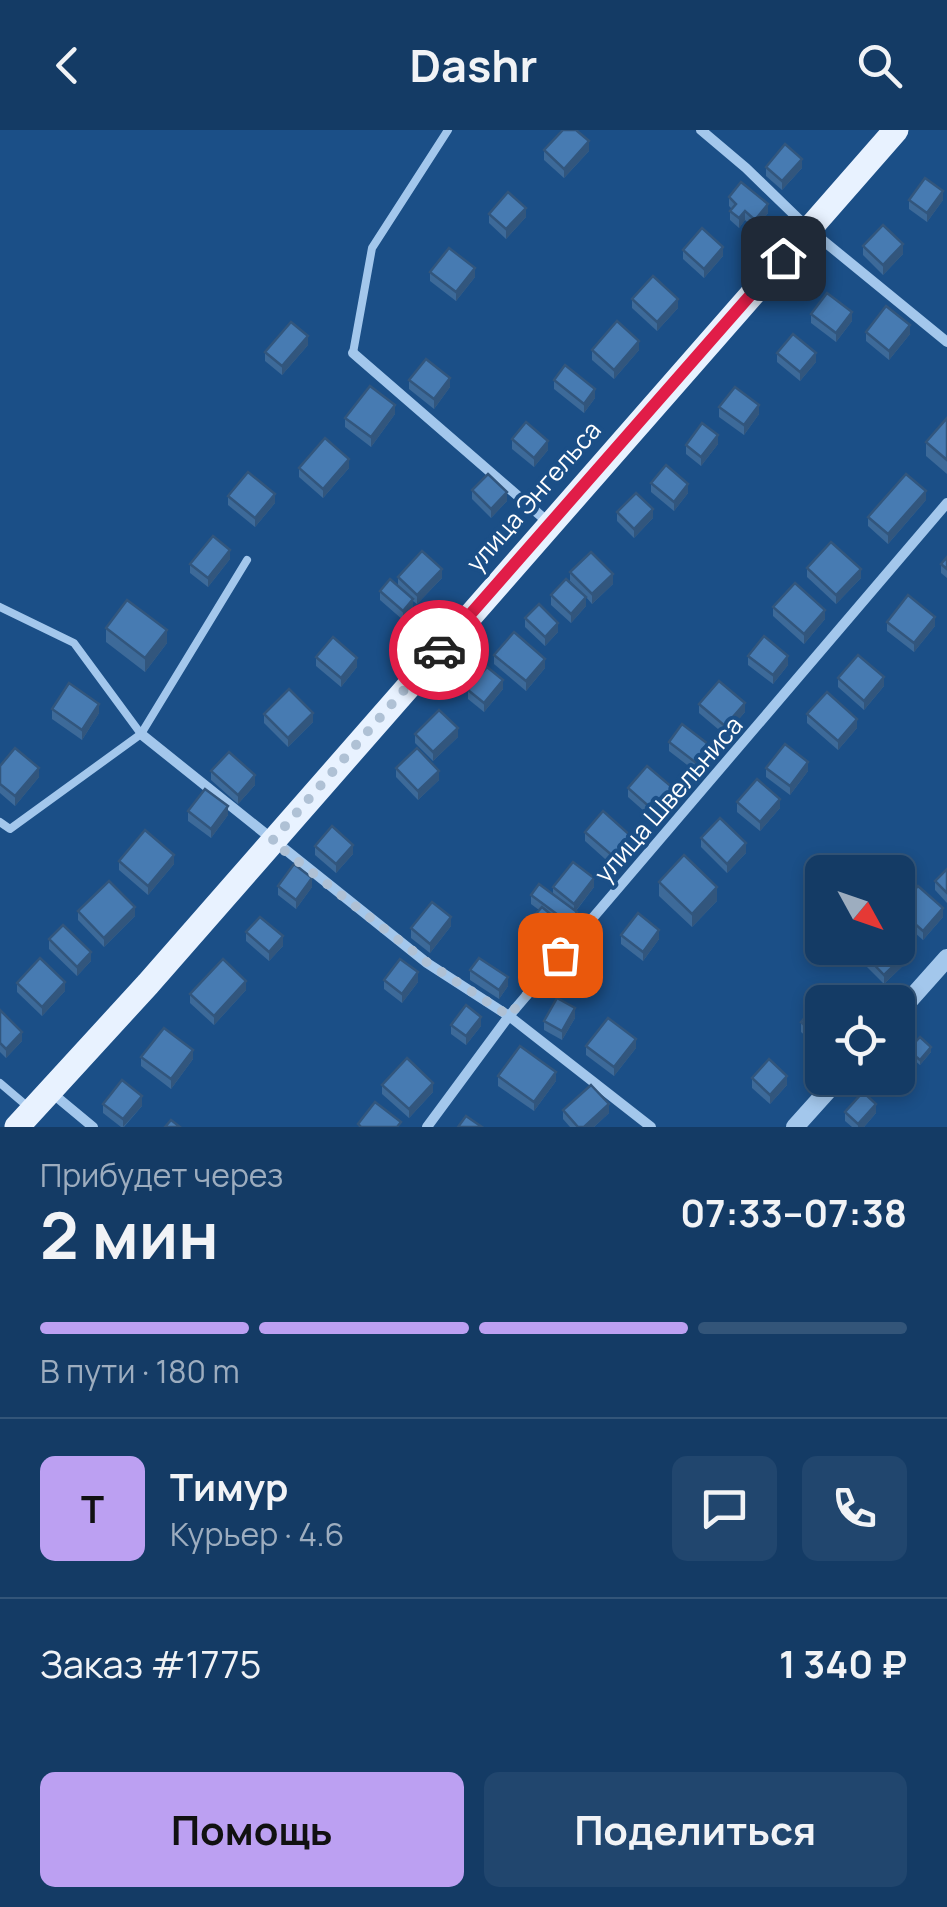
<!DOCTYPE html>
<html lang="ru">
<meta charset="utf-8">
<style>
:root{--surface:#143b65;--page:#21466e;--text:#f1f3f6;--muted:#9dadbf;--line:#335579;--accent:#bca0f2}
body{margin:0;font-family:Manrope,sans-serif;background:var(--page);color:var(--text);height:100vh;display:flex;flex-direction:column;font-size:38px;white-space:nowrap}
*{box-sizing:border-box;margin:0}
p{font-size:32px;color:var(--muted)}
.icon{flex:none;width:55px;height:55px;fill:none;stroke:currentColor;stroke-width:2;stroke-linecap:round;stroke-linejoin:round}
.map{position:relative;height:997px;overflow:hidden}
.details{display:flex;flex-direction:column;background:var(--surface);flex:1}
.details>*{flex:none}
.needle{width:65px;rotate:130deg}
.controls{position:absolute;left:805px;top:725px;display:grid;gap:20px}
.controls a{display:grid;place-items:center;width:110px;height:110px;border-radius:15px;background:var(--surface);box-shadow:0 5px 15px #0003,0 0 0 2px var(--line);font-size:50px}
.pin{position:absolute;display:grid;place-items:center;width:85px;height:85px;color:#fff;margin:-42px;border-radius:20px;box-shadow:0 5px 15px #0006}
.courier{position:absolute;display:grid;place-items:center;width:100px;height:100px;margin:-50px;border:8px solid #e11d48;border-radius:50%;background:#fff;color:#222;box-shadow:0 2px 12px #0007}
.head em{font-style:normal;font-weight:700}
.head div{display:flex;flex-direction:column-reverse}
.head{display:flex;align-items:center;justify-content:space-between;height:170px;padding:0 40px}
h1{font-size:65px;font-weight:700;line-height:75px}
.bar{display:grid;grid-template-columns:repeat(4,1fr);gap:15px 10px;align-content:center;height:120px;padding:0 40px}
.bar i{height:12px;border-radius:8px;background:var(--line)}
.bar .current{background:var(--accent)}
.bar p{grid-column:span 4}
.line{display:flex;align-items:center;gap:25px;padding:0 40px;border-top:2px solid var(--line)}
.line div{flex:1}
.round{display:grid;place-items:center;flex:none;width:105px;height:105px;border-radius:15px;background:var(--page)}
.cta{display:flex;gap:20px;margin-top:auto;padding:20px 40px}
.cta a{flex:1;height:115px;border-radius:15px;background:var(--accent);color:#111;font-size:40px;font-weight:700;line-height:115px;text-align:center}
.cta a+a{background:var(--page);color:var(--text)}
header{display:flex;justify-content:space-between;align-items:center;height:130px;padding:0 40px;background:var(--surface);font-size:45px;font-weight:700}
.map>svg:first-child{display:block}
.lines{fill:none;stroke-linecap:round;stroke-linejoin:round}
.service{stroke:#a3c7ec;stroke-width:8}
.minor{stroke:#a3c7ec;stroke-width:10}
.tertiary{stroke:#a3c7ec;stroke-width:18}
.primary{stroke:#e8f2ff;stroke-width:25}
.wall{fill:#3d6a99}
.shaded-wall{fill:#32567d}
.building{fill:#477bb2;stroke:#32567d;stroke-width:2.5}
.done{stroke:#afc1d5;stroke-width:10;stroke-dasharray:0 18}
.route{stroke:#e11d48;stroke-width:12}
.labels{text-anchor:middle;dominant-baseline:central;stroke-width:8;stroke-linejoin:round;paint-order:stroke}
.street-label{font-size:25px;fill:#fff;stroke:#1b4f87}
</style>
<header><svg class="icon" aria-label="back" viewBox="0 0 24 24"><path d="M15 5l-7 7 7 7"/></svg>Dashr<svg class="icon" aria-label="search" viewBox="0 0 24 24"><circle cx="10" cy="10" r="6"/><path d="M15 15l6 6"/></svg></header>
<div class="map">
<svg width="947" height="997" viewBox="0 0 947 997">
<rect width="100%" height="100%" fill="#1b4f87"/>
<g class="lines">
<!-- service -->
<g class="service">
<path d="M353 223 372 118 448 0"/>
<path d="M0 477 74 513 141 604"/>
<path d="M0 692 10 699 141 604 247 430"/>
<path d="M0 953 27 976"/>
</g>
<!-- minor -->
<g class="minor">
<path d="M701 0 746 38 809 99 947 212"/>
<path d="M353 223 548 392"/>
<path d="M141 604 427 833 509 886 651 997"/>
<path d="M52 963 93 997"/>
<path d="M427 997 509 886 947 373"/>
</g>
<!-- tertiary -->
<g class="tertiary">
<path d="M898 883 947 828"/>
<path d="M795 997 839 948"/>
</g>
<!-- primary -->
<path class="primary" d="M17 997 148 854 896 0"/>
</g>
<!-- wall -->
<g class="wall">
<path d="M544 20 589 21 564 48 544 30Z"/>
<path d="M766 37 802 38 782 60 766 46Z"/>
<path d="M729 67 768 83 755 99 745 90 739 98 730 90V81L732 79 729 76Z"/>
<path d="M909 70H943L927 92 909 79Z"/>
<path d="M489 84 526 87 506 109 489 93Z"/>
<path d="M863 116 903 124 883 145 863 125Z"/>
<path d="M683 120 723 126 704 148 683 129Z"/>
<path d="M430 142 475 147 456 171 430 151Z"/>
<path d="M632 169 678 178 657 201 632 178Z"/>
<path d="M811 184 852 191 836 212 811 193Z"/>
<path d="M866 202 910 204 889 230 866 211Z"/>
<path d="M308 215 282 245 265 231V222Z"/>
<path d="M592 220H639L614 249 592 230Z"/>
<path d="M777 223 816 232 800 251 777 232Z"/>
<path d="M409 250 450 257 434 279 409 259Z"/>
<path d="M554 250 595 268 584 283 554 259Z"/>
<path d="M719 277 759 284 744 305 719 287Z"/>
<path d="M395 284 371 317 345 297V288Z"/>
<path d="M947 288V344L926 326V312Z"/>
<path d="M512 309 548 320 534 337 512 319Z"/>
<path d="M718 314 701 336 686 324V315Z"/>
<path d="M299 338H349L323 368 299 347Z"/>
<path d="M651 353 688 363 674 381 651 362Z"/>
<path d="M472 360 507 371 491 388 472 369Z"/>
<path d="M228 366 275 373 255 397 228 375Z"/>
<path d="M926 370 888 414 868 396V387Z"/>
<path d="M617 382 653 388 634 408 617 391Z"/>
<path d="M947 427V448L941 443V434Z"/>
<path d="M230 429 208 457 190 443V434Z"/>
<path d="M807 438 861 448 836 474 807 447Z"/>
<path d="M570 442 613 454 592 474 586 467V476L571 493 551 475V465L583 464 570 451Z"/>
<path d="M398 447 442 448 417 474 413 471V478L403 490 380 470V461L398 455Z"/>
<path d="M773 477 825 489 804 514 773 486Z"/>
<path d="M525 488 558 502 545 516 525 497Z"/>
<path d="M887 492 935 496 914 522 887 501Z"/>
<path d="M106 498 167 513 145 542 106 512Z"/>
<path d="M494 525 545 538 526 561 494 534Z"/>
<path d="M748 526 788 535 773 554 748 535Z"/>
<path d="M316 527 357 537 341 557 316 536Z"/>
<path d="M838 548 884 556 864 580 838 557Z"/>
<path d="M503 559 484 582 468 569V560Z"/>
<path d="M699 574 745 582 725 605 699 583Z"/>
<path d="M52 579 99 583 82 610 52 589Z"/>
<path d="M264 584 313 592 288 617 264 593Z"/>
<path d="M807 584 857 598 838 620 807 593Z"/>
<path d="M415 604 458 607 433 631 415 613Z"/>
<path d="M669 612 708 623 695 641 669 621Z"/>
<path d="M0 636 39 647 15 676 0 663Z"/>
<path d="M396 638 439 650 418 670 396 647Z"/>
<path d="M766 638 808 641 790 665 766 647Z"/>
<path d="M211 641 255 655 238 674 211 650Z"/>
<path d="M628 658 673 667 653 689 628 667Z"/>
<path d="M737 672 780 678 760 701 737 682Z"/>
<path d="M188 681 228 685 211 708 188 691Z"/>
<path d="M585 702 632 716 614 737 585 711Z"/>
<path d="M701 708 746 723 727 743 701 717Z"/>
<path d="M315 716 353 724 336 743 315 725Z"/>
<path d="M119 731 174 734 148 765 119 740Z"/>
<path d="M947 739V773L935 760V751Z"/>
<path d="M659 752 717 771 692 797 659 766Z"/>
<path d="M278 756 312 757 296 779 278 765Z"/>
<path d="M553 757H594L576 781 577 791 569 802 561 796V802L544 822 524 806V797L539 780 531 774V765L553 764Z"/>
<path d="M898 779 943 787 923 810 898 788Z"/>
<path d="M78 781 135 786 104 817 78 790Z"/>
<path d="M451 796 430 823 411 808V798Z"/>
<path d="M246 802 283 816 269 831 246 811Z"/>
<path d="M621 805 659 809 643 831 621 814Z"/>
<path d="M49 809 91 831 77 846 49 819Z"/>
<path d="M865 825 909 830 884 854 865 835Z"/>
<path d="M470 840 508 856 499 869 470 850Z"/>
<path d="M384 850 418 852 402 873 384 859Z"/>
<path d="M17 853 65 861 42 886 17 862Z"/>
<path d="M246 860 214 895 190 873V864Z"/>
<path d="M822 874V920L801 902V892Z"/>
<path d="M0 880 22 911 6 928 0 922Z"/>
<path d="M575 888 562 910 544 900V891Z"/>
<path d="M451 895 481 896 466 915 451 904Z"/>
<path d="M586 916 636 918 614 946 586 925Z"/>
<path d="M908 920 931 922 920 935 908 925Z"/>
<path d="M141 927 193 929 171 959 141 936Z"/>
<path d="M498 946 556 951 534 981 498 956Z"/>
<path d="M752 948 787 955 770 974 752 958Z"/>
<path d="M382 955 433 962 409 988 382 964Z"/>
<path d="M103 974 142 976 124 997H121L103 983Z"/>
<path d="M563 980 609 983 594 997H570L563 989Z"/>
<path d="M845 982 876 983 864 997H852L845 991Z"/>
</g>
<!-- shaded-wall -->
<g class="shaded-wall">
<path d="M589 11V21L564 48V39Z"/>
<path d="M802 29V38L782 60V51Z"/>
<path d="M943 61V70L927 92V83Z"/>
<path d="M768 74V83L755 99V90Z"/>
<path d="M526 78V87L506 109V99Z"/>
<path d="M745 81V90L739 98V88Z"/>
<path d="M903 114V124L883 145V135Z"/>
<path d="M723 117V126L704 148V139Z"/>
<path d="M475 138V147L456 171V162Z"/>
<path d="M678 169V178L657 201V192Z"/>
<path d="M852 182V191L836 212V203Z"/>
<path d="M910 195V204L889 230V221Z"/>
<path d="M308 206V215L282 245V236Z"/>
<path d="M639 211V220L614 249V240Z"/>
<path d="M816 223V232L800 251V242Z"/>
<path d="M450 248V257L434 279V269Z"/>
<path d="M595 259V268L584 283V274Z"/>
<path d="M395 275V284L371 317V307Z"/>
<path d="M759 275V284L744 305V295Z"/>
<path d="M718 305V314L701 336V327Z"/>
<path d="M548 311V320L534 337V328Z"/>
<path d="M349 329V338L323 368V359Z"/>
<path d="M688 354V363L674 381V372Z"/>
<path d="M926 361V370L888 414V404Z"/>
<path d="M507 362V371L491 388V379Z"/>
<path d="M275 364V373L255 397V388Z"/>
<path d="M653 379V388L634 408V399Z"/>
<path d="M230 420V429L208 457V448Z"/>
<path d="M442 439V448L417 474V465Z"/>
<path d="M861 439V448L836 474V465Z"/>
<path d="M613 444V454L592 474V464Z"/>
<path d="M586 467V476L571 493V484Z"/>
<path d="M413 469V478L403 490V481Z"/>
<path d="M825 480V489L804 514V504Z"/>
<path d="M935 487V496L914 522V513Z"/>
<path d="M558 493V502L545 516V507Z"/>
<path d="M167 500V513L145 542V528Z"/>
<path d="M788 526V535L773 554V545Z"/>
<path d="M357 528V537L341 557V548Z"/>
<path d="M545 529V538L526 561V551Z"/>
<path d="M884 547V556L864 580V571Z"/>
<path d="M503 550V559L484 582V573Z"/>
<path d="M745 573V582L725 605V596Z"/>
<path d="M99 574V583L82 610V600Z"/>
<path d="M313 583V592L288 617V608Z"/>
<path d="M857 589V598L838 620V611Z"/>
<path d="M458 598V607L433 631V622Z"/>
<path d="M708 614V623L695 641V632Z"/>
<path d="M808 632V641L790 665V656Z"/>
<path d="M39 638V647L15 676V666Z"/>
<path d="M439 641V650L418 670V661Z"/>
<path d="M255 645V655L238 674V665Z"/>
<path d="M673 658V667L653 689V680Z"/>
<path d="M780 669V678L760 701V692Z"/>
<path d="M228 676V685L211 708V699Z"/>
<path d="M632 707V716L614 737V727Z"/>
<path d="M746 713V723L727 743V734Z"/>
<path d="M353 715V724L336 743V734Z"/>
<path d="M174 725V734L148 765V756Z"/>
<path d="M312 748V757L296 779V770Z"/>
<path d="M594 748V757L574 783V774Z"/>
<path d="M717 757V771L692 797V784Z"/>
<path d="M135 777V786L104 817V808Z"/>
<path d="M943 778V787L923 810V801Z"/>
<path d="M577 782V791L569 802V793Z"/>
<path d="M451 787V796L430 823V814Z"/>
<path d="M561 793V802L544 822V813Z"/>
<path d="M659 800V809L643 831V822Z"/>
<path d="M283 806V816L269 831V822Z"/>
<path d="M909 821V830L884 854V845Z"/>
<path d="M91 822V831L77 846V837Z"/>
<path d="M418 842V852L402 873V864Z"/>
<path d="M508 847V856L499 869V860Z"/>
<path d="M246 851V860L214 895V886Z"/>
<path d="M65 852V861L42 886V877Z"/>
<path d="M575 878V888L562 910V901Z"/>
<path d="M481 887V896L466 915V906Z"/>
<path d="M22 902V911L6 928V919Z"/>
<path d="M636 909V918L614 946V937Z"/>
<path d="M931 917V922L920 935V930Z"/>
<path d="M193 920V929L171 959V949Z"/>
<path d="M556 942V951L534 981V972Z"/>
<path d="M787 946V955L770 974V965Z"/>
<path d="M433 953V962L409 988V979Z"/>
<path d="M142 966V976L123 997V989Z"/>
<path d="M609 974V983L594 997H584Z"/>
<path d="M876 974V983L864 997H858V994Z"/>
</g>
<!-- building -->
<g class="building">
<path d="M563 0H576L589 11 564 39 544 20Z"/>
<path d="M785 14 802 29 782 51 766 37Z"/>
<path d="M925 48 943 61 927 83 909 70Z"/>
<path d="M741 52 768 74 755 90 745 81 739 88 730 81 736 74 729 67Z"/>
<path d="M508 62 526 78 506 99 489 84Z"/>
<path d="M883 95 903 114 883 135 863 116Z"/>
<path d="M702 98 723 117 704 139 683 120Z"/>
<path d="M449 118 475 138 456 162 430 142Z"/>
<path d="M653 146 678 169 657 192 632 169Z"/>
<path d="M827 163 852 182 836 203 811 184Z"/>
<path d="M886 176 910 195 889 221 866 202Z"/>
<path d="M617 191 639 211 614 240 592 220Z"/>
<path d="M291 192 308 206 282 236 265 222Z"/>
<path d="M793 204 816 223 800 242 777 223Z"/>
<path d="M426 229 450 248 434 269 409 250Z"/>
<path d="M565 235 595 259 584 274 554 250Z"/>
<path d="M370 256 395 275 371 307 345 288Z"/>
<path d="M735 257 759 275 744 295 719 277Z"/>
<path d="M947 288V330L926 312Z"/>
<path d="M526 292 548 311 534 328 512 309Z"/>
<path d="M702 293 718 305 701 327 686 315Z"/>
<path d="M325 308 349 329 323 359 299 338Z"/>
<path d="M666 335 688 354 674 372 651 353Z"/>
<path d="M248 342 275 364 255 388 228 366Z"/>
<path d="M488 344 507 362 491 379 472 360Z"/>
<path d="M906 344 926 361 888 404 868 387Z"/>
<path d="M636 363 653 379 634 399 617 382Z"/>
<path d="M213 406 230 420 208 448 190 434Z"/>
<path d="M831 412 861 439 836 465 807 438Z"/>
<path d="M422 421 442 439 417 465 398 447Z"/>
<path d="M591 422 613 444 592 464 570 442Z"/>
<path d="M947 427V439L941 434Z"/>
<path d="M390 449 413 469 403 481 380 461Z"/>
<path d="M566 449 586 467 571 484 551 465Z"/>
<path d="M795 453 825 480 804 504 773 477Z"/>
<path d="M908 465 935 487 914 513 887 492Z"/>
<path d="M127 470 167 500 145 528 106 498Z"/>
<path d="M539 474 558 493 545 507 525 488Z"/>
<path d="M514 502 545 529 526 551 494 525Z"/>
<path d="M764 506 788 526 773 545 748 526Z"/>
<path d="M333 507 357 528 341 548 316 527Z"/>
<path d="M858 525 884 547 864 571 838 548Z"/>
<path d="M487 537 503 550 484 573 468 560Z"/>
<path d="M719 551 745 573 725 596 699 574Z"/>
<path d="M69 553 99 574 82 600 52 579Z"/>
<path d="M289 559 313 583 288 608 264 584Z"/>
<path d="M827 562 857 589 838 611 807 584Z"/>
<path d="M439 580 458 598 433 622 415 604Z"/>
<path d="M682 594 708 614 695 632 669 612Z"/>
<path d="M785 614 808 632 790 656 766 638Z"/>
<path d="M15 618 39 638 15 666 0 654V636Z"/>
<path d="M417 618 439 641 418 661 396 638Z"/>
<path d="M229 622 255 645 238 665 211 641Z"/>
<path d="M647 636 673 658 653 680 628 658Z"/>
<path d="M757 649 780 669 760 692 737 672Z"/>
<path d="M205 659 228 676 211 699 188 681Z"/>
<path d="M603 681 632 707 614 727 585 702Z"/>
<path d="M720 688 746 713 727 734 701 708Z"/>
<path d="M332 696 353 715 336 734 315 716Z"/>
<path d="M145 700 174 725 148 756 119 731Z"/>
<path d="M684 725 717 757 692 784 659 752Z"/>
<path d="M573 732 594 748 574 774 553 757Z"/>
<path d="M294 734 312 748 296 770 278 756Z"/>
<path d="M947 739V763L935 751Z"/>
<path d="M109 751 135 777 104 808 78 781Z"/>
<path d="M539 754 577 782 569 793 531 765Z"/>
<path d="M918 756 943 778 923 801 898 779Z"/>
<path d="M432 772 451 787 430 814 411 798Z"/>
<path d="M542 777 561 793 544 813 524 797Z"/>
<path d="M638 783 659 800 643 822 621 805Z"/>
<path d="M260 787 283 806 269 822 246 802Z"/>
<path d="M63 795 91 822 77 837 49 809Z"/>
<path d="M898 809 909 821 884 845 865 825 872 818H898Z"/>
<path d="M40 828 65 852 42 877 17 853Z"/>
<path d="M479 828 508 847 499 860 470 840Z"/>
<path d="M223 829 246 851 214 886 190 864Z"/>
<path d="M400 829 418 842 402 864 384 850Z"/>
<path d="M557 868 575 878 562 901 544 891Z"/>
<path d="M819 871 822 874V910L801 892Z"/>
<path d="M466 875 481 887 466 906 451 895Z"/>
<path d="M0 880 22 902 6 919 0 913Z"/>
<path d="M608 888 636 909 614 937 586 916Z"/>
<path d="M164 898 193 920 171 949 141 927Z"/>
<path d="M920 907 931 917 920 930 908 920Z"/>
<path d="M520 916 556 942 534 972 498 946Z"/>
<path d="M407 928 433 953 409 979 382 955Z"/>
<path d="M769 929 787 946 770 965 752 948Z"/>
<path d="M122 950 142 966 123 989 103 974Z"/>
<path d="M591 955 609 974 584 997H578L563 980Z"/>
<path d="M863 962 876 974 858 994 845 982Z"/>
<path d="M375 972 401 992 397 997H361L358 994Z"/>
<path d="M466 986 482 997H458Z"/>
<path d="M171 990 180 997H165Z"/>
</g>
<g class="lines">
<!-- done -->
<path class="done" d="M439 520 272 711 428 833 509 886 560 825"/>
<!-- route -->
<path class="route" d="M439 520 783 128"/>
</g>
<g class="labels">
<!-- street labels -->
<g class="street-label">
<text transform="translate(533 366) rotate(-49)">улица Энгельса</text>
<text transform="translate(668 669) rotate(-49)">улица Швельниса</text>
</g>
</g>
</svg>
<div class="controls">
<a><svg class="needle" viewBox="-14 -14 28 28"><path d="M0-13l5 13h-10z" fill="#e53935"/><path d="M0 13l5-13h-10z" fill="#9dadbf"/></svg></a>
<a><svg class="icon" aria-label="locate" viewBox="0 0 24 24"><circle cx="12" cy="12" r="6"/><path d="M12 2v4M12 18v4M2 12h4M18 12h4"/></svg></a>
</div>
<div class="pin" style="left:560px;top:825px;background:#ea580c"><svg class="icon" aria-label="bag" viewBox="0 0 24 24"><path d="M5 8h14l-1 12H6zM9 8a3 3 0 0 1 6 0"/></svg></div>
<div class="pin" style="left:783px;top:128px;background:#1f2937"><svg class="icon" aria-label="home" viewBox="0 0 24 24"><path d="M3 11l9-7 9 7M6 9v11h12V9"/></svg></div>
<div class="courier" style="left:439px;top:520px"><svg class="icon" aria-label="car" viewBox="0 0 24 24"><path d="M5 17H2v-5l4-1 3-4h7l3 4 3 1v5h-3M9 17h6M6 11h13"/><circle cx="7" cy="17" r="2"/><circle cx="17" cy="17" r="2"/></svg></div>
</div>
<section class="details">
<div class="head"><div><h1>2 мин</h1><p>Прибудет через</p></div><em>07:33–07:38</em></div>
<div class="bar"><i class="current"></i><i class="current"></i><i class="current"></i><i></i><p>В пути · 180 m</p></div>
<div class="line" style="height:180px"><b class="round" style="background:var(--accent);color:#111">Т</b><div><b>Тимур</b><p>Курьер · 4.6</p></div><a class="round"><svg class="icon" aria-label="chat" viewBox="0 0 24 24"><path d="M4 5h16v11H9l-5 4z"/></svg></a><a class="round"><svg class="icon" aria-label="phone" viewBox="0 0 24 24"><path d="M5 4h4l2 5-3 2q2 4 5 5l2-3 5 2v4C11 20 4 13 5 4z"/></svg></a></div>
<div class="line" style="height:130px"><div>Заказ #1775</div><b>1 340 ₽</b></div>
<div class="cta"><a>Помощь</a><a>Поделиться</a></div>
</section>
